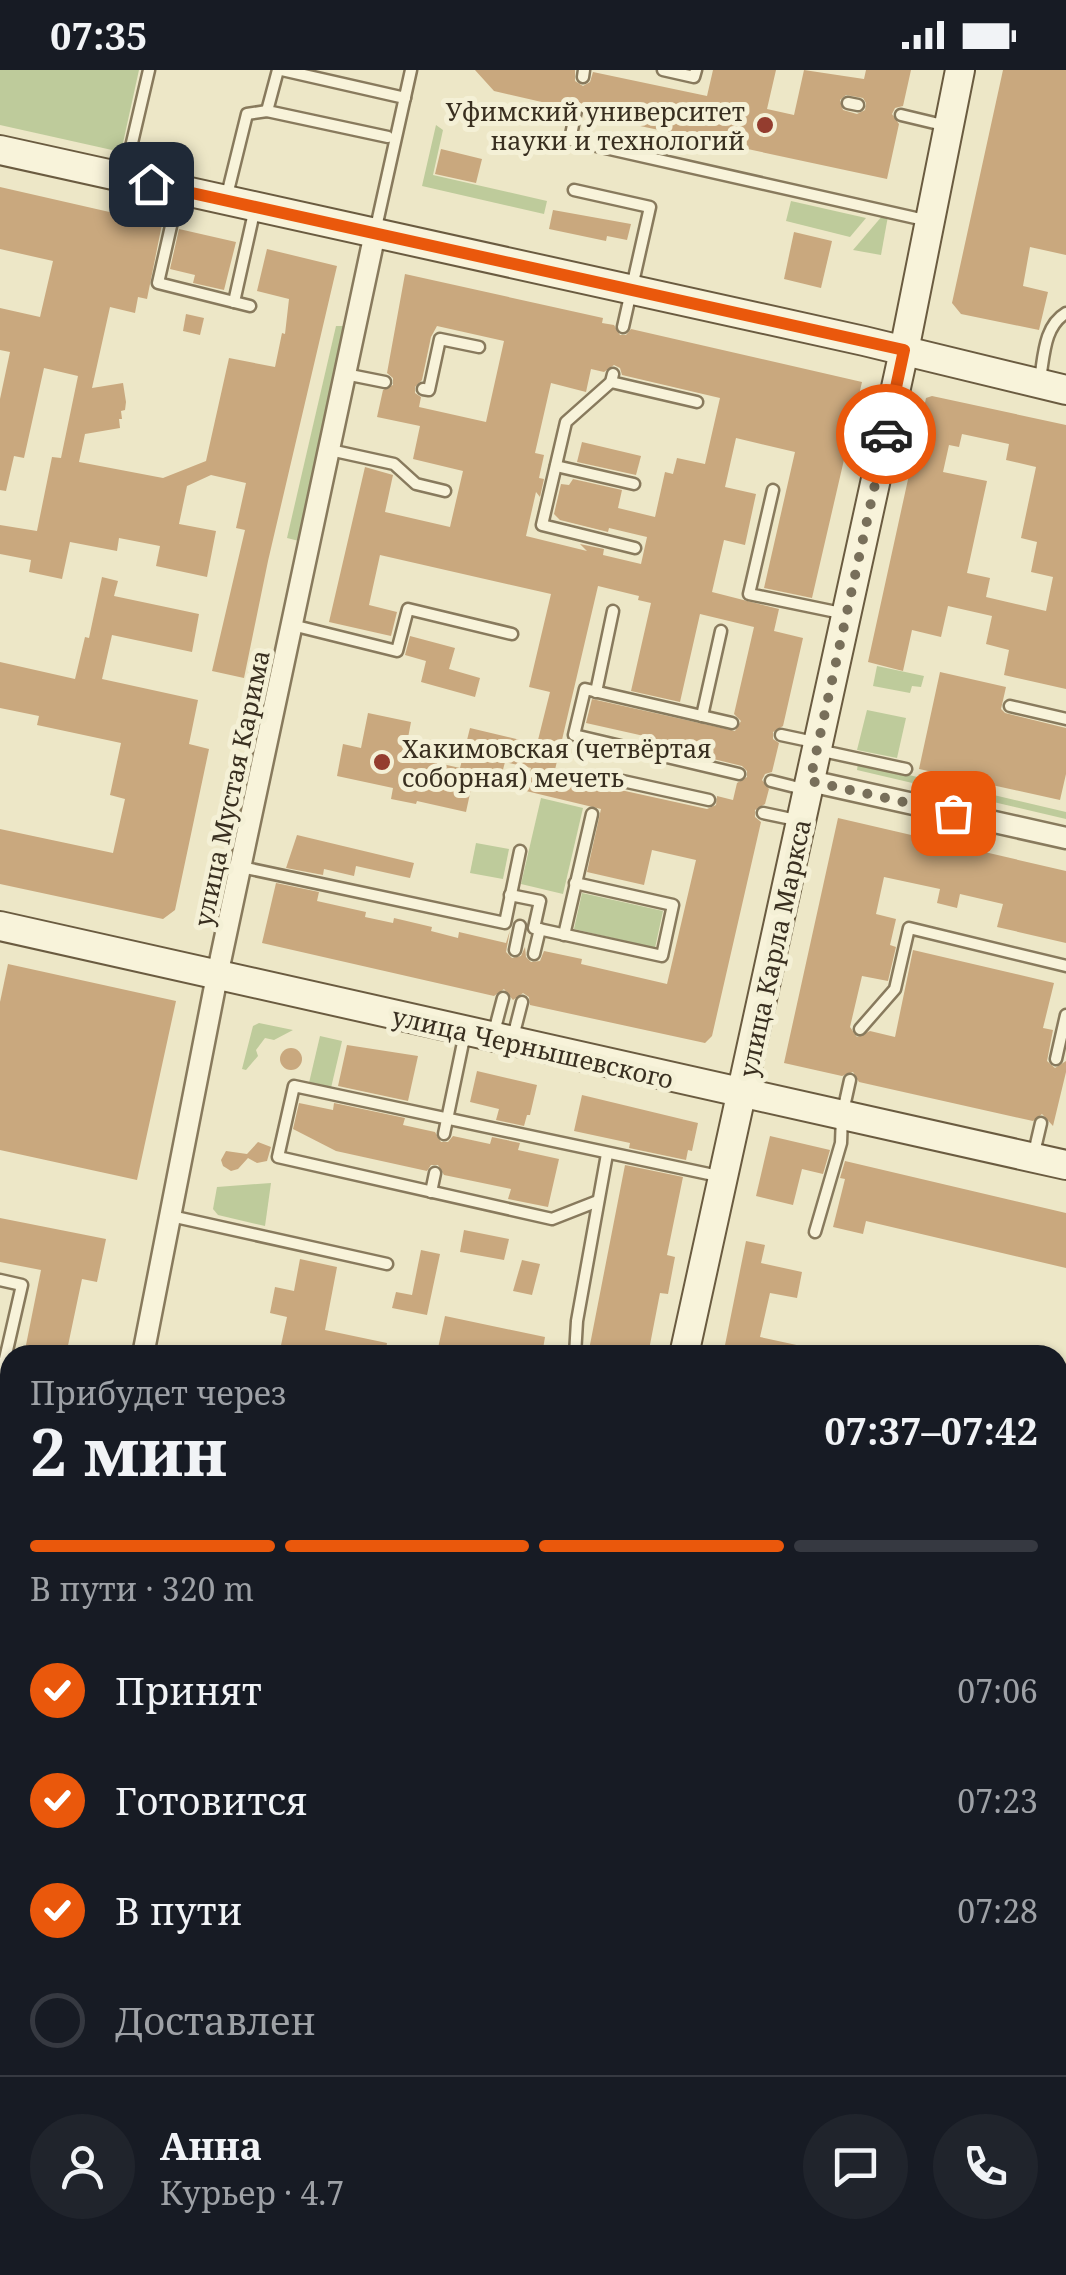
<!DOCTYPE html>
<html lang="ru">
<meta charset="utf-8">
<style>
:root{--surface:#171b24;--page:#20242c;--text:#f1f3f6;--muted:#9ea1a6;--line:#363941;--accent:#ea580c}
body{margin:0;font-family:"Noto Serif",serif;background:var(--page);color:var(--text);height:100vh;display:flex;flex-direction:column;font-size:38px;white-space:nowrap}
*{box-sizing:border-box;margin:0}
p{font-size:32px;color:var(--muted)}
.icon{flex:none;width:55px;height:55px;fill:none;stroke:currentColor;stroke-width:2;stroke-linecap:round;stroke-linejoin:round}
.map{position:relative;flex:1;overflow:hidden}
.details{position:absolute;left:0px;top:1275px;width:1068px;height:930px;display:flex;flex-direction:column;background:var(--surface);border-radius:30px 30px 0 0;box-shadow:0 2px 8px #0004}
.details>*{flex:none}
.pin{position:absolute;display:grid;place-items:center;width:85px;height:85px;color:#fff;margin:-42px;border-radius:20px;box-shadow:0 5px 15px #0006}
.courier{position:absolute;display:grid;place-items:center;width:100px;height:100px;margin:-50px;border:8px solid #ea580c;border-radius:50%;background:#fff;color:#222;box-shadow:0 2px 12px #0007}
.head em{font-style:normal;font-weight:700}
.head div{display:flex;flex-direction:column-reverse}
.head{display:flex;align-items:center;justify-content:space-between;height:170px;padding:0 30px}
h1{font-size:65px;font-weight:700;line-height:75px}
.bar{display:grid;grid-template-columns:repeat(4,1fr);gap:15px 10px;align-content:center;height:120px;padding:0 30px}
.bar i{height:12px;border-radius:8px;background:var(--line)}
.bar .selected{background:var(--accent)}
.bar p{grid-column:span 4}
.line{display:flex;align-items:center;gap:25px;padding:0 30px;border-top:2px solid var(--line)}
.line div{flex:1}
.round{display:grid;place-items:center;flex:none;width:105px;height:105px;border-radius:52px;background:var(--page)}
ol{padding:0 30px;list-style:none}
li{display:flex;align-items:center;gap:30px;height:110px}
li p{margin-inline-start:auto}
li .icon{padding:10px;border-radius:50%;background:var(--accent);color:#fff;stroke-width:4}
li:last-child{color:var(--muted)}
li i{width:55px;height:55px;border:5px solid var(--line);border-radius:50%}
.status{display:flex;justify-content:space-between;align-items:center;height:70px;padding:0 50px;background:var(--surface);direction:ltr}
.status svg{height:28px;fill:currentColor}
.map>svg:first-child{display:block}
.green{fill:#becb9b}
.building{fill:#c9a87e;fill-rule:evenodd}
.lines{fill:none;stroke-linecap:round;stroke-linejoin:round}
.lane-casing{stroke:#887a5d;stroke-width:15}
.street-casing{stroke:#887a5d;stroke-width:25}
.secondary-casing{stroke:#6a5b40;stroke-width:32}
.lane{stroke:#f8f3da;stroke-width:10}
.street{stroke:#f8f3da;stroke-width:20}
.secondary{stroke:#f8f3da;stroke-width:28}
.done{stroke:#786f5a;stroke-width:10;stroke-dasharray:0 18}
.route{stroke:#ea580c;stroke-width:12}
.poi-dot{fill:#943d2f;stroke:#f4f0d6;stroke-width:4}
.labels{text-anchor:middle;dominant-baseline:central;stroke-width:10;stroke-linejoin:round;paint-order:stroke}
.poi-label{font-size:25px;fill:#392f20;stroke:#f4f0d6;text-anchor:end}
.street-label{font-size:25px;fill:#392f20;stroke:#f4f0d6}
</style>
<div class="status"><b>07:35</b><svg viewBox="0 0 49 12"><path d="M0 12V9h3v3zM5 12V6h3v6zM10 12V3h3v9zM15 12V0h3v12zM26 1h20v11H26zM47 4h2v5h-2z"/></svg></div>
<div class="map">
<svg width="1066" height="2205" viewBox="0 0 1066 2205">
<rect width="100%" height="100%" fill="#ede7c7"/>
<!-- green -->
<g class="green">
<path d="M0 0H139L121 82 0 55Z"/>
<path d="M436 55 443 60 433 105 547 131 544 144 422 116Z"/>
<path d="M791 131 866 148 850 167 786 151Z"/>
<path d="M883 145 888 146 881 185 853 180Z"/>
<path d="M336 256H346L299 471 287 468Z"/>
<path d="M877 596 924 606 921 617 912 616 910 623 873 616Z"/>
<path d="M867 640 906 648 897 688 857 680Z"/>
<path d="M858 693 1066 742V749L857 700Z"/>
<path d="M541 728 583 738 563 824 521 814Z"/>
<path d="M476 773 509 779 503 809 470 803Z"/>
<path d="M582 823 663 841 655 878 574 859Z"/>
<path d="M259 953 293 960 274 970 265 968 256 980 258 986 246 1000 242 999 253 956Z"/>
<path d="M320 966 342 971 331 1018 309 1013Z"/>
<path d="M271 1113 265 1156 218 1145 213 1139 217 1117Z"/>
</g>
<!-- building -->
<g class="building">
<path d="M475 0H575V11L583 16 590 12 593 2 707 26 713 0H776L767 39 794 45 804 0 864 9 866 0H911L903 36 895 38 892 44 899 54 887 109 584 44V36L579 32H572L568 38 494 21ZM846 25 863 28 866 33 865 40 857 44 843 40 840 30Z"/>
<path d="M1003 0H1066V185L1030 177 1023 216 1048 222 1039 260 961 244 952 233Z"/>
<path d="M441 79 482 89 476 113 435 104Z"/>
<path d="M0 117 162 154 147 229 138 227 135 243 110 237 92 318 123 313 126 332 125 340 121 341 122 349H119L120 358 85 364 79 392 163 408 206 391 229 288 275 297 282 263 285 264 289 229 257 221 267 179 337 196 268 491 244 608 212 601 245 460 236 458 246 413 211 405 187 416 179 454 216 461 207 507 156 496 160 476 119 468 117 481 70 472 62 509 29 502 31 490 0 484V455L37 461 52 387 61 388 78 306 44 298 24 388 14 386 6 421 0 420V329L10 282 0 280V238L40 247 53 191 0 179Z"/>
<path d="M553 140 631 154 627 170 607 166 606 171 549 159Z"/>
<path d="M179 159 236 172 224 220 193 213 195 205 170 199Z"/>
<path d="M794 162 832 171 821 218 784 209Z"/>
<path d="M405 204 603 248 602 253 614 255 620 265H626L631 259 862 312 812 528 764 518 795 382 736 368 725 417 756 424 745 475 724 470 712 522 779 539 774 561 803 568 783 656 773 662V669L779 673 772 702 765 704 762 710 769 719 765 734 755 740V747L761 752 712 966 705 973 530 935 529 927 523 923 513 930 504 919 494 926 262 873 276 813 319 822 317 831 366 842 365 847 393 853 394 848 432 857 431 861 458 868 459 862 506 873 510 860 506 882 512 888 521 886 525 877 526 887 531 892 540 891 544 881 582 889 581 894 667 914 696 790 652 780 644 815 587 802 601 739 526 721 531 698 505 692 500 711 474 705 466 742 417 731 416 734 391 729 393 718 337 706 343 674 361 678 368 643 411 652 407 673 428 677 425 690 460 698 470 658 537 674 550 622 529 617 551 524 380 485 369 535 397 542 391 566 329 552 365 397 393 405 385 442 450 457 463 401 413 389 420 356 377 347 383 320 393 315V308L387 303ZM437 256 504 271 486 352 419 337 421 327 415 323V317L422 310 431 267ZM614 295 620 298 622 305 720 328 705 394 677 388 673 404 665 402 655 447 618 438 622 420 573 409 569 415 561 414 554 444 560 450 608 462 609 458 647 467 641 494 603 485 604 479 580 474 587 481 526 466 536 422 540 427 544 409 539 408 544 385 535 383 551 313 586 322 591 299 604 302ZM598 516 639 526 638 530 651 533 631 621 680 632 700 544 754 557 734 644 741 651 735 661 592 629 586 653 653 668 652 674 742 696 747 701V707L737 713 733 730 717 726 716 735 707 739 616 719 607 711 606 717 554 704Z"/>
<path d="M186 244 204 248 200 265 183 261Z"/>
<path d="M932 326 1066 355V619L1004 605 1009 580 986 574 992 546 948 536 941 567 912 560 903 601 868 592 914 382 924 377V370L918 365 926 328ZM962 364 1009 374 1006 390 1036 397 1021 468 1037 472 1031 502 1053 507 1046 541 986 527 990 508 967 503 987 411 943 402 949 375 959 377Z"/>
<path d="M582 372 641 386 636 405 577 392Z"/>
<path d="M102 507 118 511 114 526 199 544 192 582 112 565 102 609 198 630 189 674 209 679 175 840 163 849 0 814V759L113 783 125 729 110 725 121 673 37 655 39 646 0 638V592L75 609 85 567 89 568Z"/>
<path d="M410 566 455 578 449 599 480 608 475 627 421 612 426 591 405 585Z"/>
<path d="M940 602 1006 617 1001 639 1005 643 1066 658V704L1060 730 919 699Z"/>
<path d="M838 748 1066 801V873L997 857 1003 834 960 824 957 838 937 833 940 819 884 807 876 844 896 849 890 875 896 877 888 911 862 906 850 957 857 967 870 961 895 967 913 880 1054 913 1043 958 1053 960 1047 991 1055 998 1066 991V1002L1053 1056 1042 1044 1033 1051 859 1012 853 1002 842 1006 784 993Z"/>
<path d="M297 765 414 793 410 808 356 796 354 806 324 799 323 805 286 798Z"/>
<path d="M8 894 176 931 137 1110 0 1080V932Z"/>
<path d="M347 975 418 986 408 1031 338 1016Z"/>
<circle cx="291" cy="989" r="11"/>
<path d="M477 1001 537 1015 530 1045H527L524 1056 496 1050 499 1039 470 1032Z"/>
<path d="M582 1025 698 1053 692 1081 688 1080 686 1090 629 1078 630 1073 574 1061Z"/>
<path d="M299 1033 333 1040 334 1033 405 1048 403 1055 435 1062 441 1072H448L453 1066 490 1074 492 1067 520 1073 518 1080 559 1089 548 1137 508 1129 511 1119 444 1105 438 1095H431L427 1101 336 1081 293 1059Z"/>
<path d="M770 1066 830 1080 823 1104 802 1099 793 1135 756 1126Z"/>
<path d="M258 1072 271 1077 267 1091 257 1093 248 1088 238 1099 231 1101 223 1096 221 1090 226 1081 247 1084Z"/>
<path d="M845 1091 1066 1143V1198L866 1151 863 1164 833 1157 845 1109 840 1108Z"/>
<path d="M625 1095 683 1107 667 1185 675 1187 668 1224 660 1223 648 1285H588Z"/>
<path d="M0 1148 106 1169 97 1212 82 1209 66 1285H24L41 1200 0 1192Z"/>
<path d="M464 1160 509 1169 504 1190 460 1182Z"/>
<path d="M746 1171 765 1175 761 1193 802 1202 797 1228 770 1223 760 1267 815 1279 814 1285H723Z"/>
<path d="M421 1180 440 1184 427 1245 392 1238 396 1222 412 1225Z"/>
<path d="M300 1189 337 1197 325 1260 387 1273 385 1285H292L280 1280 287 1247 270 1243 275 1217 294 1221Z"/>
<path d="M522 1190 540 1194 532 1225 513 1221Z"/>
<path d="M445 1246 545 1267 542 1285H474L438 1278Z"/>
</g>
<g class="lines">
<defs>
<g id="lane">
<path d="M278 0 267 41 388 67"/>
<path d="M282 0 405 28"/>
<path d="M663 0 694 7 696 0"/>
<path d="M583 7 584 0"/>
<path d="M848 33 858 35"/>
<path d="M576 40 570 70 929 151"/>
<path d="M901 45 947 56"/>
<path d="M124 107 149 0"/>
<path d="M574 120 650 137 623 257"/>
<path d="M179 121 158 213 250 236"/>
<path d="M226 129 247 44 267 41"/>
<path d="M375 162 411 0"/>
<path d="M234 232 255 138"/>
<path d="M345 304 385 312"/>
<path d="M613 304 611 312 566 352 542 455 635 478"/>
<path d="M1040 309C1044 286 1044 256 1066 243"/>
<path d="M611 312 697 332"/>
<path d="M423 319 429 320 440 269 479 277"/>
<path d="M886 368 916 374"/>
<path d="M330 380 394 394 416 414 445 421"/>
<path d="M556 396 634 414"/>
<path d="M773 420 749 524 846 544"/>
<path d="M292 555 397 581 408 539 512 564"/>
<path d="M596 622 613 541"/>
<path d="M1010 636 1066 649"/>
<path d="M702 646 721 561"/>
<path d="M732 653 585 619 574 665 739 704"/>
<path d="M781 665 814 672"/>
<path d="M818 680 906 699"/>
<path d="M618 710 709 730"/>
<path d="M771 711 807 720"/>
<path d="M763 743 801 751"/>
<path d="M241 797 505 853 520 781"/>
<path d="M510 825 540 831 534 858 662 886 673 835 575 813"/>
<path d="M564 865 592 744"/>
<path d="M515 880 520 856"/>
<path d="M534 884 540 859"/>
<path d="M860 959 895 919 909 858 1066 896"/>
<path d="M494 962 503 928"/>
<path d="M513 967 522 932"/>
<path d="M1056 989 1066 945"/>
<path d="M444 1064 465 963"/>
<path d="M1033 1087 1041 1053"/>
<path d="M431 1122 435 1103"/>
<path d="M598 1131 552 1149 278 1087 294 1016 723 1107"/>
<path d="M171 1146 387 1194"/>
<path d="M815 1162 841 1073 842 1046 850 1010"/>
<path d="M0 1210 22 1215 0 1311"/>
<path d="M575 1285 577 1251 607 1084"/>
<path d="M0 1358 10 1360"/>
<path d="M1058 1420 1066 1422"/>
<path d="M0 1432 8 1434 0 1469"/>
<path d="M1058 1604 1066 1606"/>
<path d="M0 1713 10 1716"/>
<path d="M1064 1800 1066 1791"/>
<path d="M1058 2109 1066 2111"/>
<path d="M0 2140 10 2142"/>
<path d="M587 2202 588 2195"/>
<path d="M48 2205 50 2195"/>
<path d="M327 2205 328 2202"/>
<path d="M828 2205 831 2195"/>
<path d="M911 2205 913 2195"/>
</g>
<g id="street">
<path d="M810 711 1066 768"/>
<path d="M143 1285 217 906 375 163"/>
<path d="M0 1649 10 1651"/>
<path d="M1058 1882 1066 1884"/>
<path d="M0 1905 10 1869"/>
<path d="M1058 2019 1066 1980"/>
<path d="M1016 2205 1018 2195"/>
</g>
<g id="secondary">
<path d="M0 80 864 271 1066 320"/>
<path d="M0 856 1066 1095"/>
<path d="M684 1285 904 281 960 0"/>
<path d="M474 2205 476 2195"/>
</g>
</defs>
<!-- lane casing -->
<use href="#lane" class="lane-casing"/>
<!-- street casing -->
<use href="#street" class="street-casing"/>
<!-- secondary casing -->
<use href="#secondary" class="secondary-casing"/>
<!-- lane -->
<use href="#lane" class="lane"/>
<!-- street -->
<use href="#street" class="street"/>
<!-- secondary -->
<use href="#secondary" class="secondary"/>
</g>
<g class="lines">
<!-- done -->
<path class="done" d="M886 364 810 711 953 743"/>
<!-- route -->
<path class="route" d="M151 114 904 280 886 364"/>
</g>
<!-- markers -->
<g class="poi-dot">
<circle cx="765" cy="55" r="10"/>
<circle cx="382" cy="692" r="10"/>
</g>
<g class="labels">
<!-- poi labels -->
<g class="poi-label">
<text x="745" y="41">Уфимский университет<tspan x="745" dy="29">науки и технологий</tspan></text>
<text x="402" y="678" text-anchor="start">Хакимовская (четвёртая<tspan x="402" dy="29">соборная) мечеть</tspan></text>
</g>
<!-- street labels -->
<g class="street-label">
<text transform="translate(231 718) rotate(-78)">улица Мустая Карима</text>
<text transform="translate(774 878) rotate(-78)">улица Карла Маркса</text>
<text transform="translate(533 977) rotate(13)">улица Чернышевского</text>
</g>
</g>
</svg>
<div class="pin" style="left:953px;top:743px;background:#ea580c"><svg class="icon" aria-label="bag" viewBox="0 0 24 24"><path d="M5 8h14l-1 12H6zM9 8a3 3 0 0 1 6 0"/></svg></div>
<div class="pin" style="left:151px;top:114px;background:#1f2937"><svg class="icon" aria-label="home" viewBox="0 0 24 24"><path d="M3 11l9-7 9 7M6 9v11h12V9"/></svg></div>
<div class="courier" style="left:886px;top:364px"><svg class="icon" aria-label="car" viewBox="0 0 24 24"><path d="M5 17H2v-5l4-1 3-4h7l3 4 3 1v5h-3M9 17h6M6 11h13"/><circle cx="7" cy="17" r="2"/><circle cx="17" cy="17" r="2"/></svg></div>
<section class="details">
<div class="head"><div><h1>2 мин</h1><p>Прибудет через</p></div><em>07:37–07:42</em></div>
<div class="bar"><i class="selected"></i><i class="selected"></i><i class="selected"></i><i></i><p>В пути · 320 m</p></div>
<ol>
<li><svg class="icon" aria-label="check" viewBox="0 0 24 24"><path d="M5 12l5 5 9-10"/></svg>Принят<p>07:06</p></li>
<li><svg class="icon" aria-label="check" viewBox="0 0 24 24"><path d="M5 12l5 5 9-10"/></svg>Готовится<p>07:23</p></li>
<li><svg class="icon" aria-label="check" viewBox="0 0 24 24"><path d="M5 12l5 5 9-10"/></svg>В пути<p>07:28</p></li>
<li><i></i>Доставлен</li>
</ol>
<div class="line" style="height:180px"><a class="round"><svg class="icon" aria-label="person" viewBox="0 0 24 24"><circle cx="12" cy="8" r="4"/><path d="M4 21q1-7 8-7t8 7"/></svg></a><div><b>Анна</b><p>Курьер · 4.7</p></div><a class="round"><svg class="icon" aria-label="chat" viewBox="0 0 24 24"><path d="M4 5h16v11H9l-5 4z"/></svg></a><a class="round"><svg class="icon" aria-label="phone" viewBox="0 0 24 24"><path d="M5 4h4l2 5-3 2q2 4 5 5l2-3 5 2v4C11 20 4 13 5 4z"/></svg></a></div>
</section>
</div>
